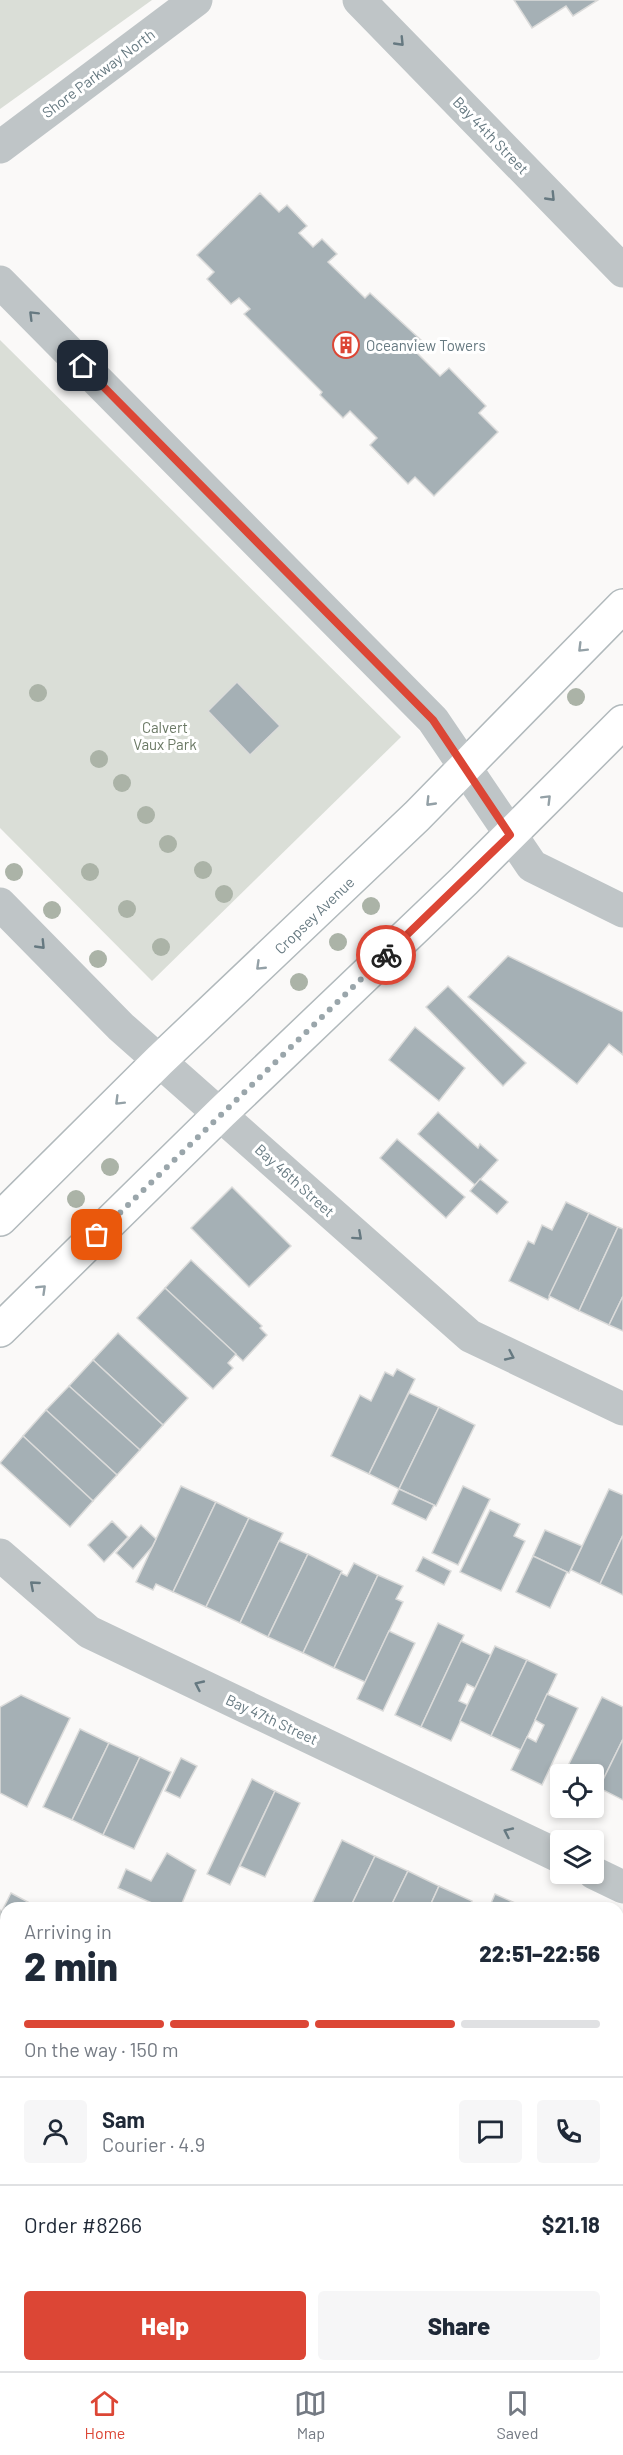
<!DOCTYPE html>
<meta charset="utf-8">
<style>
:root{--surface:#fff;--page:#f6f6f7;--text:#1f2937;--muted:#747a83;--line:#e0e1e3;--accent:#dc4635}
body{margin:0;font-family:Barlow,sans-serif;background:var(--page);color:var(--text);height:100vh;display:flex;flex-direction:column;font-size:22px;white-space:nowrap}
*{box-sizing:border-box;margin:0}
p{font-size:20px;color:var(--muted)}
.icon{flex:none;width:33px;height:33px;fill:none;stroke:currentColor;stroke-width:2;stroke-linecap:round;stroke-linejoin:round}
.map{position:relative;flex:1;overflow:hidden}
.panel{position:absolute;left:0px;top:1902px;width:624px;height:470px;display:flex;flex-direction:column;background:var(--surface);border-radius:18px 18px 0 0;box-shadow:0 3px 9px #0003}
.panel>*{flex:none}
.controls{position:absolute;left:550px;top:1764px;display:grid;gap:12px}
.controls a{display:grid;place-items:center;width:54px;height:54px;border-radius:6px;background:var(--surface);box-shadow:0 3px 9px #0003;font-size:30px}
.pin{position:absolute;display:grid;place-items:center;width:51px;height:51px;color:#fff;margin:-26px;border-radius:12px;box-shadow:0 3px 9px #0006}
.courier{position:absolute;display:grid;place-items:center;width:60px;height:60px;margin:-30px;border:4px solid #dc4635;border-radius:50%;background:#fff;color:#222;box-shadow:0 2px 8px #0007}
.summary em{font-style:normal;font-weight:800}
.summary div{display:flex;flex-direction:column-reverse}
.summary{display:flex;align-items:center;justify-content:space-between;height:102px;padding:0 24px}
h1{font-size:39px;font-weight:800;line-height:45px}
.bar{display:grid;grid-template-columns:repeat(4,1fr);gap:9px 6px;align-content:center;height:72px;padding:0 24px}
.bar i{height:8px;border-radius:4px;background:var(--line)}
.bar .active{background:var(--accent)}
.bar p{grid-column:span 4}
.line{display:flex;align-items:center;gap:15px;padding:0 24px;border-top:2px solid var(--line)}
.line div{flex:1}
.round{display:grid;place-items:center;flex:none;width:63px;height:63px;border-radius:6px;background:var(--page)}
.primary-button{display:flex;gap:12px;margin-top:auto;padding:12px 24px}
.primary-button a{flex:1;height:69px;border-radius:6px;background:var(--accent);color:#fff;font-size:24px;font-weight:800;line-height:69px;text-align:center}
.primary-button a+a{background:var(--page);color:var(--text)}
.menu{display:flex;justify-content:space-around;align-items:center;height:84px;border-top:2px solid var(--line);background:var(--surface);font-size:16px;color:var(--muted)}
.menu a{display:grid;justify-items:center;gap:3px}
.menu .active{color:var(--accent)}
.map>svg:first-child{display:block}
.green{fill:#daded7}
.building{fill:#a5b0b5;stroke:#dbdbda;stroke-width:1.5}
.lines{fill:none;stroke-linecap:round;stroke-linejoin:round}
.secondary-casing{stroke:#b1b9bc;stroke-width:36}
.minor{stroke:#bfc5c7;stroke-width:33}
.secondary{stroke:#fff;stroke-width:33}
.tree{fill:#abb3a7}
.oneway{stroke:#667981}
.oneway2{stroke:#94a1a7}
.done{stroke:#9aa6ab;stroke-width:6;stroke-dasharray:0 10.8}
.route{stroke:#dc4635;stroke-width:8}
.labels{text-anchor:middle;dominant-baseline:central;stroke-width:6;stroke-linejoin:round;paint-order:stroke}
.street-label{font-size:15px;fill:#667981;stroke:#fff}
.poi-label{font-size:15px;fill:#667981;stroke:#fff;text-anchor:start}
.park-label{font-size:15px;fill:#6b7965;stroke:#fff}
</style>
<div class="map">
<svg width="623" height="2371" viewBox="0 0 623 2371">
<rect width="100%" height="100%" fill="#faf9f8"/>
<!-- green -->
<g class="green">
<path d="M0 0H152L0 109Z"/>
<path d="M0 340 401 737 152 981 0 828Z"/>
</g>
<!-- building -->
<g class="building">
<path d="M514 0H598L573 16 566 6 532 28Z"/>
<path d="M260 193 279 212 287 205 307 226 299 233 313 247 322 239 337 254 328 262 365 298 370 293 422 341 413 349 440 376 449 368 486 406 479 413 498 432 434 496 415 477 408 484 370 445 377 438 350 411 343 418 320 395 322 392 244 314 250 309 239 298 231 304 207 279 214 272 197 255Z"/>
<path d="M237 682 280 726 250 755 208 711Z"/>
<path d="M508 956 623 1012V1055L609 1044 577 1084 468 997Z"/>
<path d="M448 986 526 1063 503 1086 426 1007Z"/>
<path d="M415 1027 465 1068 439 1101 389 1060Z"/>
<path d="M438 1112 478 1148 480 1144 498 1160 475 1185 418 1134Z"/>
<path d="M397 1139 465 1197 446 1218 380 1158Z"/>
<path d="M480 1179 508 1202 497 1214 470 1191Z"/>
<path d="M232 1187 291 1246 249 1287 191 1228Z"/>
<path d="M566 1202 589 1213 548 1300 509 1281 528 1241 534 1244 542 1225 552 1230Z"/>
<path d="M589 1213 618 1227 579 1311 549 1296Z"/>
<path d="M618 1227 623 1229V1296L609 1325 579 1311Z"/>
<path d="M191 1260 262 1326 260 1328 267 1335 243 1361 165 1288Z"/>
<path d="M165 1288 236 1354 228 1363 233 1368 213 1389 137 1318Z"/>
<path d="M623 1296V1331L609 1325Z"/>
<path d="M118 1333 188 1398 163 1425 93 1360Z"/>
<path d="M93 1360 163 1425 140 1450 69 1386Z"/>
<path d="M397 1369 415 1379 369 1474 331 1456 360 1395 371 1401 385 1372 393 1376Z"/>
<path d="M69 1386 140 1450 117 1475 46 1410Z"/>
<path d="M409 1393 439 1407 399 1489 369 1474Z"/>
<path d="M439 1407 475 1425 436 1506 399 1489Z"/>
<path d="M46 1410 117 1475 93 1501 23 1436Z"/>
<path d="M23 1436 93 1501 70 1527 0 1463Z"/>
<path d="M181 1486 216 1502 173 1592 156 1584 153 1590 136 1582Z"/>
<path d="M463 1486 490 1499 458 1565 432 1553Z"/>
<path d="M399 1489 434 1505 426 1520 392 1504Z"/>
<path d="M609 1489 623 1495V1535L600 1584 571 1570Z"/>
<path d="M216 1502 249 1518 206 1607 173 1592Z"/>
<path d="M490 1510 520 1524 514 1536 525 1541 501 1591 460 1572Z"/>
<path d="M249 1518 283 1533 240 1623 206 1607Z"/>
<path d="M112 1521 128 1537 104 1562 88 1545Z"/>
<path d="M141 1525 156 1539 152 1547 133 1569 116 1553Z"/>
<path d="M545 1530 582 1546 569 1573 533 1556Z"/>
<path d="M623 1535V1595L600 1584Z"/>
<path d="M279 1541 308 1554 268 1637 240 1623Z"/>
<path d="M308 1554 342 1571 303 1653 268 1637Z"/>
<path d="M533 1556 567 1572 550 1608 516 1592Z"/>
<path d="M423 1557 451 1571 444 1585 416 1571Z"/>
<path d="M354 1563 378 1575 334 1668 303 1653 341 1573 347 1576Z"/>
<path d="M378 1575 403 1586 396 1599 403 1602 365 1682 334 1668Z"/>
<path d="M438 1623 464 1635 421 1727 395 1715Z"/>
<path d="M389 1631 415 1643 383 1711 357 1699Z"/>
<path d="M461 1641 491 1655 475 1688 467 1684 459 1701 468 1705 451 1741 421 1727Z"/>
<path d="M495 1646 527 1660 491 1736 460 1721Z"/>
<path d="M527 1660 557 1674 521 1750 491 1736Z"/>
<path d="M547 1694 578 1708 542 1785 511 1770 527 1737 536 1742 544 1725 535 1720Z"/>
<path d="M21 1695 70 1718 27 1807 0 1793V1707Z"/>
<path d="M602 1697 623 1707V1739L599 1788 594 1786V1774H564Z"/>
<path d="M80 1729 109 1743 72 1820 43 1807Z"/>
<path d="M623 1739V1800L599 1788Z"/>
<path d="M109 1743 140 1757 103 1835 72 1820Z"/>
<path d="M140 1757 171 1772 134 1849 103 1835Z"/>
<path d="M181 1758 197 1766 180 1798 165 1791Z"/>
<path d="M252 1779 275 1791 230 1885 207 1874Z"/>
<path d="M275 1791 300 1803 265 1877 240 1866Z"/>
<path d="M342 1840 375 1856 350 1908H310Z"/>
<path d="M167 1853 196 1870 180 1908H163L118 1888 126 1869 151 1881Z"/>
<path d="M375 1856 408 1871 390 1908H350Z"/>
<path d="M408 1871 439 1886 429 1908H390Z"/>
<path d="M439 1886 472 1901 468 1908H429Z"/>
<path d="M11 1893 28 1902 25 1908H6V1949L0 1962V1910L2 1911Z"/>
<path d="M495 1894 524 1907V1908H489Z"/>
<path d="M2 1978 6 1980V2015L0 2013Z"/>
<path d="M623 1997V2072L618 2069V2007Z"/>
<path d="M623 2100V2118L618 2115Z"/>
<path d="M618 2181 623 2183V2212L618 2222Z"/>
<path d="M6 2193V2242L0 2239V2205Z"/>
<path d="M623 2247V2308L618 2305V2258Z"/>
<path d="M2 2290 6 2292V2341L0 2338Z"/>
<path d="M0 2350 6 2353 0 2370Z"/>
<path d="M6 2357V2366H40L37 2371H0Z"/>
<path d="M40 2366 52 2371H37Z"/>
<path d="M115 2366H153L150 2371H113Z"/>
<path d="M268 2366H305L303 2371H266Z"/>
<path d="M305 2366H360L358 2371H303Z"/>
</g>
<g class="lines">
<defs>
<g id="secondary">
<path d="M0 1219 159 1061 417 816 623 606"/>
<path d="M0 1330 221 1113 464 881 623 722"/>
</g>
</defs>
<!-- secondary casing -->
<use href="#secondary" class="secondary-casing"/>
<!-- minor -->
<g class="minor">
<path d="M359 0 623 271"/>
<path d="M0 147 196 0"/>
<path d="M0 282 433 720 532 866 623 911"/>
<path d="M0 904 121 1027 470 1336 623 1409"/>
<path d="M0 1555 89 1632 561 1857"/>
<path d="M594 1873 623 1887"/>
<path d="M0 2083 6 2086"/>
<path d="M591 2366 602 2371"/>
</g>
<!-- secondary -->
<use href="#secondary" class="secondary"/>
</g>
<!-- trees -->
<g class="tree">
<circle cx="38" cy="693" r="9"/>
<circle cx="576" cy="697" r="9"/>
<circle cx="99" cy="759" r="9"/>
<circle cx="122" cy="783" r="9"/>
<circle cx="146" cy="815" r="9"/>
<circle cx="168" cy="844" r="9"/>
<circle cx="203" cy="870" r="9"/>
<circle cx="14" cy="872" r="9"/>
<circle cx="90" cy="872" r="9"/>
<circle cx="224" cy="894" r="9"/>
<circle cx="371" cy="906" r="9"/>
<circle cx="127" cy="909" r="9"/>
<circle cx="52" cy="910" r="9"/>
<circle cx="338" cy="942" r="9"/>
<circle cx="161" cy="947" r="9"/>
<circle cx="98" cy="959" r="9"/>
<circle cx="299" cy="982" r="9"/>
<circle cx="110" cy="1167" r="9"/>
<circle cx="76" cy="1199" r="9"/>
</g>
<!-- one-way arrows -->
<defs><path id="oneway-chevron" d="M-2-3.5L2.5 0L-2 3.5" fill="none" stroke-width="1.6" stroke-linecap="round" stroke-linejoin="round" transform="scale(1.5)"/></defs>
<g class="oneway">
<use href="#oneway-chevron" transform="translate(400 42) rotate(46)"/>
<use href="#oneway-chevron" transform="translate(551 197) rotate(46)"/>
<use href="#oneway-chevron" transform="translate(33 315) rotate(-135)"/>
<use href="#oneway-chevron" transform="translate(41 945) rotate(46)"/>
<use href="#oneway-chevron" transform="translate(358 1236) rotate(42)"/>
<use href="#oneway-chevron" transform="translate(510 1356) rotate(25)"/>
<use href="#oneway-chevron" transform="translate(34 1585) rotate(-139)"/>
<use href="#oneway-chevron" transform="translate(199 1685) rotate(-155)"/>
<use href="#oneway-chevron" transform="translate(508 1832) rotate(-155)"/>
</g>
<g class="oneway2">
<use href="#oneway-chevron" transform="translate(582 648) rotate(135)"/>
<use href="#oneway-chevron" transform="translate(547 799) rotate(-45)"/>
<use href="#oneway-chevron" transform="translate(430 802) rotate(134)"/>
<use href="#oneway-chevron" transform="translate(260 966) rotate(136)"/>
<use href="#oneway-chevron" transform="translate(119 1101) rotate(135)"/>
<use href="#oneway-chevron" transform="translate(42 1289) rotate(-44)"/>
</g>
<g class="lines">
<!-- done -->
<path class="done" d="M97 1235 386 955"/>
<!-- route -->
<path class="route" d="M83 366 433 720 510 835 386 955"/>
</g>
<!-- icons -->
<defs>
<symbol id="building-ring" viewBox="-11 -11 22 22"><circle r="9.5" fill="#fff" stroke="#dc4635" stroke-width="1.5"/><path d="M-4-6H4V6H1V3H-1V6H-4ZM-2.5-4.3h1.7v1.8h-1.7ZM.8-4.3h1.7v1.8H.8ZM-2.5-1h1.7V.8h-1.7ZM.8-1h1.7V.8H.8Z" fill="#dc4635"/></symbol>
</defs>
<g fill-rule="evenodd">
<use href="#building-ring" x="331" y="330" width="30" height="30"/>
</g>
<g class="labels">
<!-- street labels -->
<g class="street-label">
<text transform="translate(98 73) rotate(-37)">Shore Parkway North</text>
<text transform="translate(491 135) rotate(46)">Bay 44th Street</text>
<text transform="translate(314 915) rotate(-44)">Cropsey Avenue</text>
<text transform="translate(295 1180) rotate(42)">Bay 46th Street</text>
<text transform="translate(272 1719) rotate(25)">Bay 47th Street</text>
</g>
<!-- poi labels -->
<g class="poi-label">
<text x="366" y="345">Oceanview Towers</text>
</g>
<!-- park labels -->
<g class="park-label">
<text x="165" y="727">Calvert<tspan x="165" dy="17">Vaux Park</tspan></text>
</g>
</g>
</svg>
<div class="controls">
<a><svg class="icon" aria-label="locate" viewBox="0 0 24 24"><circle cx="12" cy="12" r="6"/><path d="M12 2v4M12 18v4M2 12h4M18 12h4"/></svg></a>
<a><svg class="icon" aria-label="layers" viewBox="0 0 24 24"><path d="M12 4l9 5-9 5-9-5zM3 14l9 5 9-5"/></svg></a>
</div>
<div class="pin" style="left:97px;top:1235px;background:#ea580c"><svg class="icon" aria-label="bag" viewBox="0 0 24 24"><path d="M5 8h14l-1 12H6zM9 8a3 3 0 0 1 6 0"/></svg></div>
<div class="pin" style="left:83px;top:366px;background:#1f2937"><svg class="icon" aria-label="home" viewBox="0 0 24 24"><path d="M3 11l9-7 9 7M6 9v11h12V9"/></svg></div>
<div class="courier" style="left:386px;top:955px"><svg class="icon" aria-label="bike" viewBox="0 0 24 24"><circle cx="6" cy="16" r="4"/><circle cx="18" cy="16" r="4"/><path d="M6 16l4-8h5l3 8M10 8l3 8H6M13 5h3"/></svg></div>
<section class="panel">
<div class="summary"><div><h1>2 min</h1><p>Arriving in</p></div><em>22:51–22:56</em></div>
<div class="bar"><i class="active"></i><i class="active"></i><i class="active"></i><i></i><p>On the way · 150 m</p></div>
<div class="line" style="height:108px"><a class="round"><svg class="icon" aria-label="person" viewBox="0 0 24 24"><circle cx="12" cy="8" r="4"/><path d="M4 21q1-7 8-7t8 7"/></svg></a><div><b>Sam</b><p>Courier · 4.9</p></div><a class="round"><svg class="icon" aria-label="chat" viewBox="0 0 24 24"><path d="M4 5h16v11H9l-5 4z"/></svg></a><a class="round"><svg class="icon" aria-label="phone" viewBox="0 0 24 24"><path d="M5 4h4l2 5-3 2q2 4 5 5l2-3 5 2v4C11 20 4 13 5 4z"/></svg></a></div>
<div class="line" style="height:78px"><div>Order #8266</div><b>$21.18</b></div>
<div class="primary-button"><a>Help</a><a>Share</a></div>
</section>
</div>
<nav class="menu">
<a class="active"><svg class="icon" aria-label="home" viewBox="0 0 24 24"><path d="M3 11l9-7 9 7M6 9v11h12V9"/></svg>Home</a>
<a><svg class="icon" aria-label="map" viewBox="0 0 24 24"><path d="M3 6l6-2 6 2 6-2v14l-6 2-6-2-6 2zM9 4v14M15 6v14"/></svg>Map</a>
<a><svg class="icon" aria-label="saved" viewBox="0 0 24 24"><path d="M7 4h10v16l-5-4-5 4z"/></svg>Saved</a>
</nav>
